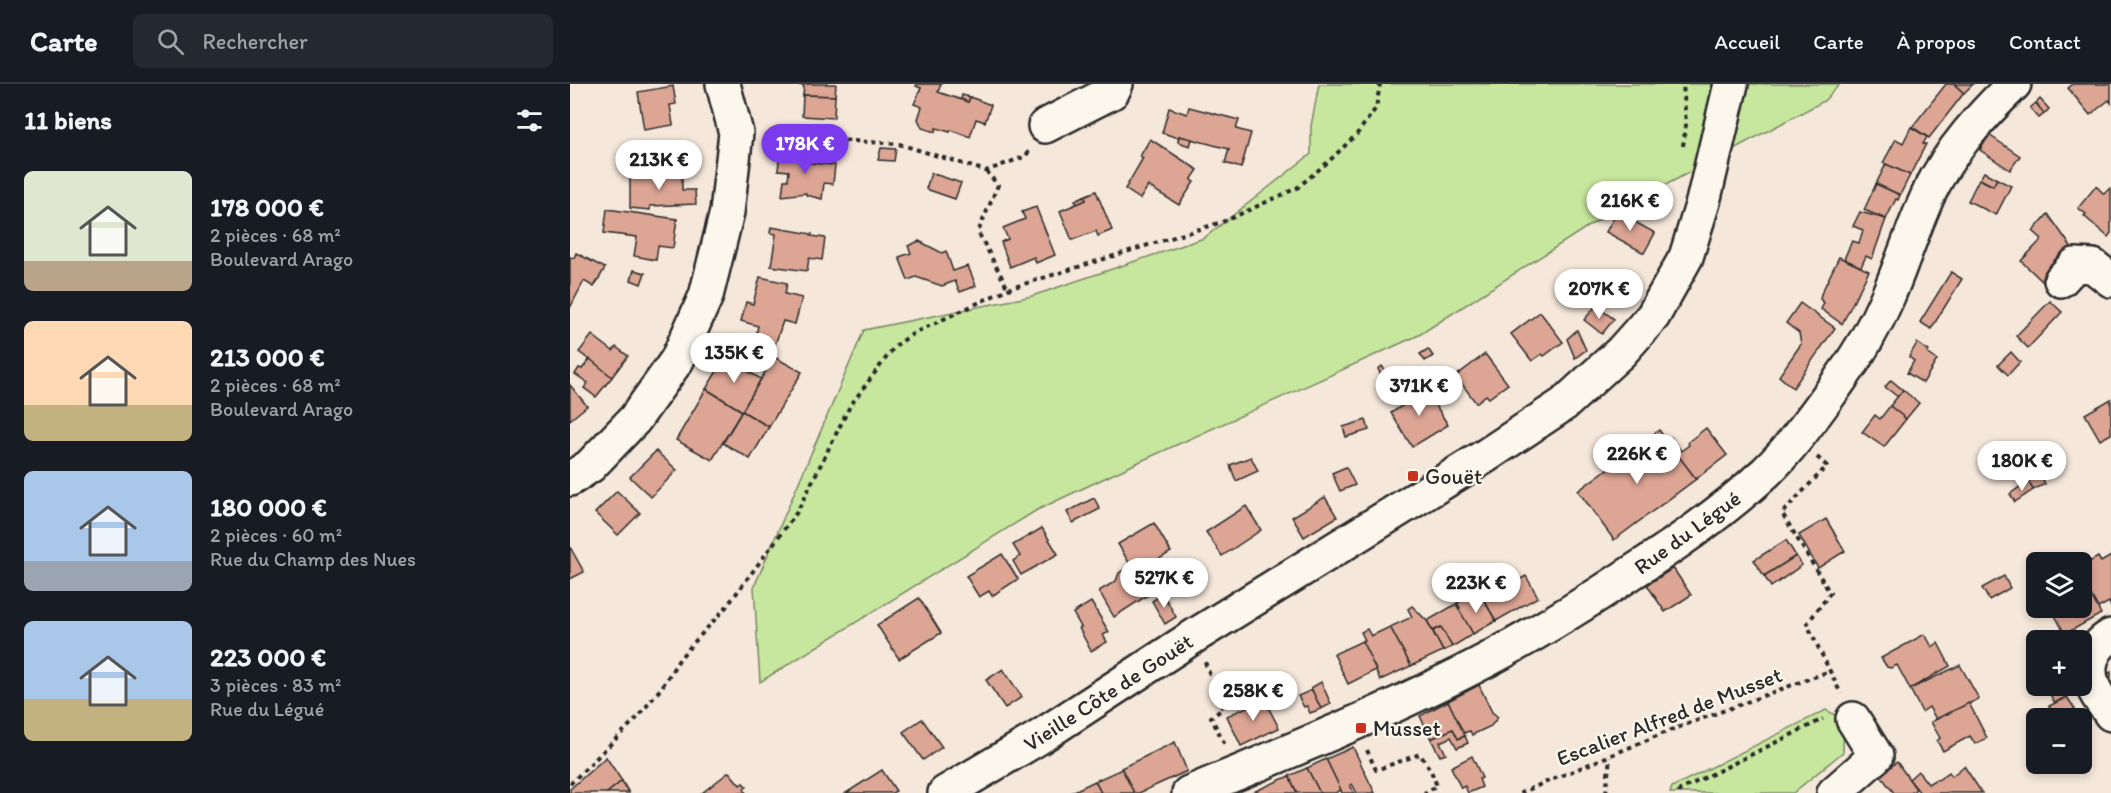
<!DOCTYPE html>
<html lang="fr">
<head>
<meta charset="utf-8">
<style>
	body { margin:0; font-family:Itim,sans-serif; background:#242831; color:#f1f3f6; height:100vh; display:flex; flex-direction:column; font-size:22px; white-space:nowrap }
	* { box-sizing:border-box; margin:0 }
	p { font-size:20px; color:#9ea1a6 }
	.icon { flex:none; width:33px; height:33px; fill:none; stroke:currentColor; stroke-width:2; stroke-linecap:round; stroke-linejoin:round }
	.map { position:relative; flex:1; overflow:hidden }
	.details { display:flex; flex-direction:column; background:#171b24; width:570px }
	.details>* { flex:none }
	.fabs { position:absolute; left:1456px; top:468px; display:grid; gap:12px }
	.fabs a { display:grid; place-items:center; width:66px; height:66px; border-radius:9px; background:#171b24; box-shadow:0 3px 9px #0003; font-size:30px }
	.price { position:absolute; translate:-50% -51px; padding:0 14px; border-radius:21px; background:#fff; color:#222; font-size:20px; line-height:39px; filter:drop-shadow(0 2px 3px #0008) }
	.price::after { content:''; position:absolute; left:50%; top:36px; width:18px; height:14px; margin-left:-9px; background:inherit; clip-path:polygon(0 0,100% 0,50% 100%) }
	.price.on { background:#7c3aed; color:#fff }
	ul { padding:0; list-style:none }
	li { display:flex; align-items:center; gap:18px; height:150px; padding:0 24px }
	li span { display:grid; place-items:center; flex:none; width:168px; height:120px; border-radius:9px; color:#555 }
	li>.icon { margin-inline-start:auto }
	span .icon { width:72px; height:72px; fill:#fffc; stroke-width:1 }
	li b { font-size:26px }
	h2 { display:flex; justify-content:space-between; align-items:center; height:72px; padding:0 24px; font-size:26px }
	header { display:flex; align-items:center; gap:36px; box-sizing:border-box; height:84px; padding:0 30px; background:#171b24; border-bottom:2px solid #363941 }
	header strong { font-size:28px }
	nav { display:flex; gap:33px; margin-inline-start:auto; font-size:21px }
	.search { width:420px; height:54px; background:#242831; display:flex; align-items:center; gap:15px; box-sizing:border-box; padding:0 21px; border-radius:9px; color:#9ea1a6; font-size:22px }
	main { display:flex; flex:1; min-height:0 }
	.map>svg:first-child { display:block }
	.green { fill:#c7e69e; stroke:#798864; stroke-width:1.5 }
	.building { fill:#dca594; stroke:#2b2b2b; stroke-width:1.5 }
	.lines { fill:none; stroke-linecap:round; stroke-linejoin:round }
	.minor-casing { stroke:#2b2b2b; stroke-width:38 }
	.path { stroke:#2b2b2b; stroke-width:4; stroke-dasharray:4.5 4.5; stroke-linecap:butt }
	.minor { stroke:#fbf7ec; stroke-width:33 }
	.poi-dot { fill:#c8321e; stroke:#fbf7ec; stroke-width:2 }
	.labels { text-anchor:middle; stroke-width:4.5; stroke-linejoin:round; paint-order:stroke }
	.poi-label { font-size:22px; fill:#2b2b2b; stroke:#fbf7ec; text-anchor:start }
	.street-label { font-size:22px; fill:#2b2b2b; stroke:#fbf7ec }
</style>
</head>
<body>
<header>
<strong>Carte</strong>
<div class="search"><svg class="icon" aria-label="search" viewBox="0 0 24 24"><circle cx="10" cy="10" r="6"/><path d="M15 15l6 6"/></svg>Rechercher</div>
<nav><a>Accueil</a><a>Carte</a><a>À propos</a><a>Contact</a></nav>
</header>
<main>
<section class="details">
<h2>11 biens<svg class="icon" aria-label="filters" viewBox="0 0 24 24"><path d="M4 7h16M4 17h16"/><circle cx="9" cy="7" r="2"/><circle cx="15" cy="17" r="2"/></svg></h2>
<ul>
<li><span style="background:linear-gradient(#dfe7d0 75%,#b9a48a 0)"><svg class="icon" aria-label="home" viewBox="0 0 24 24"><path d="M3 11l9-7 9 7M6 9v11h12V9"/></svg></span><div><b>178 000 €</b><p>2 pièces · 68 m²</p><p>Boulevard Arago</p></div></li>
<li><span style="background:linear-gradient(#ffd9b3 70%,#c2b280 0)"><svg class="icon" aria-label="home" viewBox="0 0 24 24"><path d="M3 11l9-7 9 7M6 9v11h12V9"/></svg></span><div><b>213 000 €</b><p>2 pièces · 68 m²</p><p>Boulevard Arago</p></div></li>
<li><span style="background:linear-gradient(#a9c7e8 75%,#9aa5b1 0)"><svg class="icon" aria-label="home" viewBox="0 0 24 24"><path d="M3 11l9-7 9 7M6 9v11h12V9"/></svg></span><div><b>180 000 €</b><p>2 pièces · 60 m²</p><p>Rue du Champ des Nues</p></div></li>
<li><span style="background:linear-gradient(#a9c7e8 65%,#c2b280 0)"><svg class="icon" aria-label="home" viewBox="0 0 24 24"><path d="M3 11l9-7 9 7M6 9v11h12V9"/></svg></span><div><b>223 000 €</b><p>3 pièces · 83 m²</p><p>Rue du Légué</p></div></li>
</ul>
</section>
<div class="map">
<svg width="1541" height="709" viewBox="0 0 1541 709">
	<rect width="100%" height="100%" fill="#f5e7da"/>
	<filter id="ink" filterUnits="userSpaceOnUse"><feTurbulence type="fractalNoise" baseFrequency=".0167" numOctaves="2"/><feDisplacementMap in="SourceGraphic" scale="12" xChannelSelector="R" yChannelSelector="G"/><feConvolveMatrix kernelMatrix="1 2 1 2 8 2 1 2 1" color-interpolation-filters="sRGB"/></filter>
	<g filter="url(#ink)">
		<g class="green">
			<polygon points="749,0 1270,0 1254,17 1020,141 849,251 571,377 467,426 190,598 184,503 294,246 462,212 634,154 741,70 741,42"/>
			<polygon points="1256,626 1274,636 1273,668 1223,709 1100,709 1102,703"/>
		</g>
		<g class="building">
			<polygon points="223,0 266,0 265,12 233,11 234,2"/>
			<polygon points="347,0 371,0 368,8 398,18 400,13 421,21 415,38 406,35 400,53 381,46 380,48 366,44 365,48 352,44 348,35 352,23 344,20 351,4 346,2"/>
			<polygon points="1376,0 1384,0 1394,9 1359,54 1342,43"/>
			<polygon points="1384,0 1403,0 1394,9"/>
			<polygon points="1503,0 1541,0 1541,19 1539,16 1520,31 1498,4"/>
			<polygon points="103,2 106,20 100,21 103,41 74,46 68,8"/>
			<polygon points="233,11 265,12 264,34 232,32"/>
			<polygon points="392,11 400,13 398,18 391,15"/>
			<polygon points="1470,15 1479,25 1474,30 1466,19"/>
			<polygon points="1466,19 1474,30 1469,34 1460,24"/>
			<polygon points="619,23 669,36 666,45 681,49 671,84 655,79 659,65 609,52 609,54 592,49 599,24 617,30"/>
			<polygon points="1341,43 1357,53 1353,60 1356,60 1340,91 1313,79 1326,55 1333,59"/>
			<polygon points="1419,51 1450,72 1440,86 1410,66"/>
			<polygon points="609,52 622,55 620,62 608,58"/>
			<polygon points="580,55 628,86 621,96 624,98 609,121 578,102 570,115 555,105 573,74 570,72"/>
			<rect x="80" y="60" width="32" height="29"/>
			<polygon points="311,64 326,65 324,77 308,76"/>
			<polygon points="210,68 241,71 240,79 265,81 263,100 254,99 252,115 236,111 236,109 212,112 214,96 218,96 219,87 208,86"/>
			<polygon points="1316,80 1340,91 1330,111 1306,100"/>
			<polygon points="1414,88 1427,95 1423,102 1410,95"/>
			<polygon points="60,89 112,89 112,106 125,106 126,120 80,122 80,126 60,124"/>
			<polygon points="361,89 391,99 385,115 356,105"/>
			<polygon points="1409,95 1423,102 1427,95 1441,102 1426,131 1398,117"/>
			<polygon points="1306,100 1330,111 1328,116 1326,115 1316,135 1294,126"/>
			<polygon points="1526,102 1534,110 1540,104 1541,105 1541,149 1538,153 1514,132 1516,130 1508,124"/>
			<polygon points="526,107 542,146 528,152 526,147 502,156 490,127 516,116 514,112"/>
			<polygon points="514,112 516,116 507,120 505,116"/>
			<polygon points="466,123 485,171 466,179 464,173 440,183 431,158 438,155 433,144 455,135 452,128"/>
			<polygon points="37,125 107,135 103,164 88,162 86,176 64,172 67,153 34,149"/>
			<polygon points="1047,128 1085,149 1074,169 1036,148"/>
			<polygon points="1290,128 1316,135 1302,175 1296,172 1291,183 1274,175 1282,157 1289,159 1293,146 1283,142"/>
			<polygon points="1478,130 1507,171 1475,200 1451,177 1472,155 1463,147"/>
			<polygon points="201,143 242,150 241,152 255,154 252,176 239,174 237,187 201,182 206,150 200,149"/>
			<polygon points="349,157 372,169 376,167 383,187 398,182 406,202 390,208 385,197 372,202 346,193 338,196 329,173 341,169 338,162"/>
			<polygon points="6,169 35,184 24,203 14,197 0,224 0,173 4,174"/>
			<polygon points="1269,173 1299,187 1272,240 1251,225 1254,219 1250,215 1251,210"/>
			<polygon points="64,186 75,189 71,200 61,196"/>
			<polygon points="1381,188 1392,195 1361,245 1350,238"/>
			<polygon points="190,193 217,199 215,210 232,214 225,240 213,237 205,261 186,251 188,242 171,237 176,218 183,220"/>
			<polygon points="1005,194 1007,212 994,213 992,196"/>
			<polygon points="1480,217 1492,228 1458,264 1446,252"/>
			<polygon points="1230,219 1265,244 1223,304 1209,292 1231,260 1229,249 1216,239"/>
			<polygon points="1026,222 1044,235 1032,250 1014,236"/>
			<polygon points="970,228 993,258 974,272 972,270 962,277 941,250"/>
			<polygon points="1007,246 1016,266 1005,274 997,255"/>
			<polygon points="22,251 43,267 46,263 58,272 42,293 9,268"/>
			<polygon points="1347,259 1359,267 1357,269 1367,276 1353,299 1337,289 1344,277 1339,273"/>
			<polygon points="858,265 863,272 855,277 850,270"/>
			<polygon points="1441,268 1450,278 1438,291 1428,281"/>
			<polygon points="915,270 938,300 919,314 916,311 906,319 886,292"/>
			<polygon points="204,273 232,288 199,343 172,327"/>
			<polygon points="155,274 191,295 172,327 136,305"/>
			<polygon points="20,275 42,293 26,313 14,304 18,299 5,290 9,284 12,285"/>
			<polygon points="812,282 816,288 811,291 808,285"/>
			<polygon points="1321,296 1333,306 1328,313 1315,303"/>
			<polygon points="0,301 17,322 0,336"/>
			<polygon points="136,305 172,327 142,376 106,356"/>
			<polygon points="839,305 845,314 857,307 878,341 842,363 821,329 835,320 829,311"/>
			<polygon points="1333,306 1349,319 1336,335 1320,322"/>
			<polygon points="1541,315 1541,350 1530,356 1515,330"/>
			<polygon points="1320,322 1336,335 1314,363 1292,348 1305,331 1310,335"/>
			<polygon points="172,327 199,343 180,375 153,359"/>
			<polygon points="796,336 799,346 776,353 773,343"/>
			<polygon points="1136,344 1157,371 1126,395 1096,357 1101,353 1111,367 1119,361 1118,358"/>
			<polygon points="1089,346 1126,395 1044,456 1008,407"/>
			<polygon points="86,367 107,386 81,413 60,393"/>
			<polygon points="681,373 688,387 666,397 660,381"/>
			<polygon points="776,383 785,401 770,407 762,389"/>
			<polygon points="1471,391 1475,400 1463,406 1458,397"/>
			<polygon points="1458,397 1463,406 1445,418 1440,410"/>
			<polygon points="47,407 70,429 48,451 25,429"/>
			<polygon points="755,413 767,433 734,453 722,433"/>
			<polygon points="524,414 530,425 503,439 497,428"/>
			<polygon points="676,422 691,446 652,472 636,448"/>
			<polygon points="1256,435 1275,467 1248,484 1229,451"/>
			<polygon points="584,439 601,468 565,489 548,460"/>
			<polygon points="472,444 488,470 451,491 443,477 450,472 443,461"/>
			<polygon points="1216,456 1226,472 1194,492 1184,476"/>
			<polygon points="0,463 14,488 0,495"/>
			<polygon points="432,470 448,495 422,512 419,507 409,513 396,492"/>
			<polygon points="1226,472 1232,481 1201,503 1194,492"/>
			<polygon points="1541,472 1541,523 1539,518 1528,524 1512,495 1512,482 1528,473 1531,478"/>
			<polygon points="561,481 578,511 544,533 529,507 546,497 549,489"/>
			<polygon points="1103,484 1121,511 1095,528 1077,501"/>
			<polygon points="956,492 968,513 926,537 909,508 920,501 929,515 946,505 943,499"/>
			<polygon points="1434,492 1440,504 1419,516 1412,504"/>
			<polygon points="1512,495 1531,530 1495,550 1481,524 1512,524"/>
			<polygon points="593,510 606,533 595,540 582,517"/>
			<polygon points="900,512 903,517 912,513 926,537 903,550 888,525 890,524 887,519"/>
			<polygon points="349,514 371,549 329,575 307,541"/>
			<polygon points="521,518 539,548 533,551 537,558 521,567 509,544 511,543 503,529"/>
			<polygon points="886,520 903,550 882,563 871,543 863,547 857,537"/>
			<polygon points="842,522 857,537 873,567 841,582 820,543 842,533 838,525"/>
			<polygon points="820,543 841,582 810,596 792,557 795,556 791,548 797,545 801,552"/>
			<polygon points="871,543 882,563 873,567 863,547"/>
			<polygon points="1355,550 1362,563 1368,559 1380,582 1340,605 1327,581 1321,584 1317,583 1311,574"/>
			<polygon points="792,557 806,586 778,600 764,570"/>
			<polygon points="1390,581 1409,615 1366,635 1359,623 1352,628 1340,605"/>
			<polygon points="433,585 452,613 435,624 416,596"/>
			<polygon points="1541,588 1541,605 1533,592"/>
			<polygon points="751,598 761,620 751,625 741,604"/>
			<polygon points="909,601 922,628 928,633 921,642 902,651 900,647 893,649 878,617"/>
			<polygon points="1475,602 1504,602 1505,608 1485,619"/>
			<polygon points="742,606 751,625 740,629 737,622 734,623 728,612"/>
			<polygon points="1497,613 1505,625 1490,634 1486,634 1479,622"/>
			<polygon points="694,615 709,644 671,662 657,632"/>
			<polygon points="878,617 895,652 888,655 883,645 861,655 850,632"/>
			<polygon points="1399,619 1417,654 1405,660 1400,652 1373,667 1367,657 1370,654 1361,638"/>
			<polygon points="352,635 372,663 353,676 333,648"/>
			<polygon points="883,645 888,655 895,652 898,659 887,664 881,653 870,658 876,670 870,672 861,655"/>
			<polygon points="605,658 617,687 569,709 564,709 551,684"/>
			<polygon points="783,663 799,697 805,709 787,709 782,700 780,701 784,709 772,709 756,675"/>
			<polygon points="902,672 912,694 909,695 912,703 898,709 895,702 891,704 881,683"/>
			<polygon points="36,673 52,697 37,709 0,709 0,705"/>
			<polygon points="756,675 771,706 765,709 750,709 737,684"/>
			<polygon points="1327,678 1346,705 1341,709 1324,709 1310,691"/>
			<polygon points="1394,682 1412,709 1350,709 1339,695 1348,687 1358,700 1366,695 1368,696 1379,688 1382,692"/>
			<polygon points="737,684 750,709 727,709 719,692"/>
			<polygon points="552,685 564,709 531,709 525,697"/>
			<polygon points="312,686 326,707 322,709 276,709"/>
			<polygon points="159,688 170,701 173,699 177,703 174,705 176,709 132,709"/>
			<polygon points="719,692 727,709 681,709"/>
			<polygon points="52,697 59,709 37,709"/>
			<polygon points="525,697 531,709 500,709"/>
		</g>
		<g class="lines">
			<defs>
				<g id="minor">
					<polyline points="475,42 542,8 546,0"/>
					<polyline points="1491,196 1505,181 1523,182 1541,196"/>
					<polyline points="0,395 20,382 65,335 107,276 136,212 157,128 166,49 153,0"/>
					<path d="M1541,552C1522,563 1515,581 1523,602C1526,611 1535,622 1541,630"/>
					<polyline points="375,709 468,654 626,551 917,371 994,320 1051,268 1083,232 1116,173 1133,118 1161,0"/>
					<path d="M619,709C720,667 822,626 919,575C966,550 1011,522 1055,493C1104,462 1153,428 1196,388C1223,362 1245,330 1267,300C1287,273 1305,243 1318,212C1333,177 1344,141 1360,107C1380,66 1412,31 1444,0"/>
					<polyline points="1264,709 1306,672 1283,635"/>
				</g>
			</defs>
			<use href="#minor" class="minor-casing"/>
			<g class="path">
				<polyline points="194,51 329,60 416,87 456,72 460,65"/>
				<polyline points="1113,62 1116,40 1113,0"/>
				<polyline points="416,87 428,101 408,148 438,205"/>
				<polyline points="1247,373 1257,382 1212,429 1260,509 1237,540 1271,610"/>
				<polyline points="635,578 653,625 641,633 656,663"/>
				<polyline points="797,666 806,686 850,670 861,687 867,702 854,709"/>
				<polyline points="0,700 67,634 92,603 110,574 157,522 227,428 280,322 325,262 344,249 438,205 655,137 727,104 758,78 787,50 806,24 810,0"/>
				<polyline points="950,709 1099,647 1260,587"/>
				<polyline points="1036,709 1040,673"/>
				<polyline points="1109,709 1110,706 1253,635"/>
			</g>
			<use href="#minor" class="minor"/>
		</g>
	</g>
	<g class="poi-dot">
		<rect x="837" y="386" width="12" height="12" rx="3"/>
		<rect x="785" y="638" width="12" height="12" rx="3"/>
	</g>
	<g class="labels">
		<g class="poi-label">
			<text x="855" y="400">Gouët</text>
			<text x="803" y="652">Musset</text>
		</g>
		<g class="street-label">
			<text transform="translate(1117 448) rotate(-36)" y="8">Rue du Légué</text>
			<text transform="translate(538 608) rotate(-33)" y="8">Vieille Côte de Gouët</text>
			<text transform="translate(1099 632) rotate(-21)" y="8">Escalier Alfred de Musset</text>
		</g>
	</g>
</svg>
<div class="fabs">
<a><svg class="icon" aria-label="layers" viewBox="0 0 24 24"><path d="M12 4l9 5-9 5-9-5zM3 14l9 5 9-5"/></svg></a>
<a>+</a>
<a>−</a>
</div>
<b class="price on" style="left:235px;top:91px">178K €</b>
<b class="price" style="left:89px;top:107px">213K €</b>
<b class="price" style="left:1060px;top:148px">216K €</b>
<b class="price" style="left:1029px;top:236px">207K €</b>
<b class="price" style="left:164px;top:300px">135K €</b>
<b class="price" style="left:849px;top:333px">371K €</b>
<b class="price" style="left:1067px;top:401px">226K €</b>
<b class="price" style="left:1452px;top:408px">180K €</b>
<b class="price" style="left:594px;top:525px">527K €</b>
<b class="price" style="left:906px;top:530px">223K €</b>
<b class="price" style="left:683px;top:638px">258K €</b>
</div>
</main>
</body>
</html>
